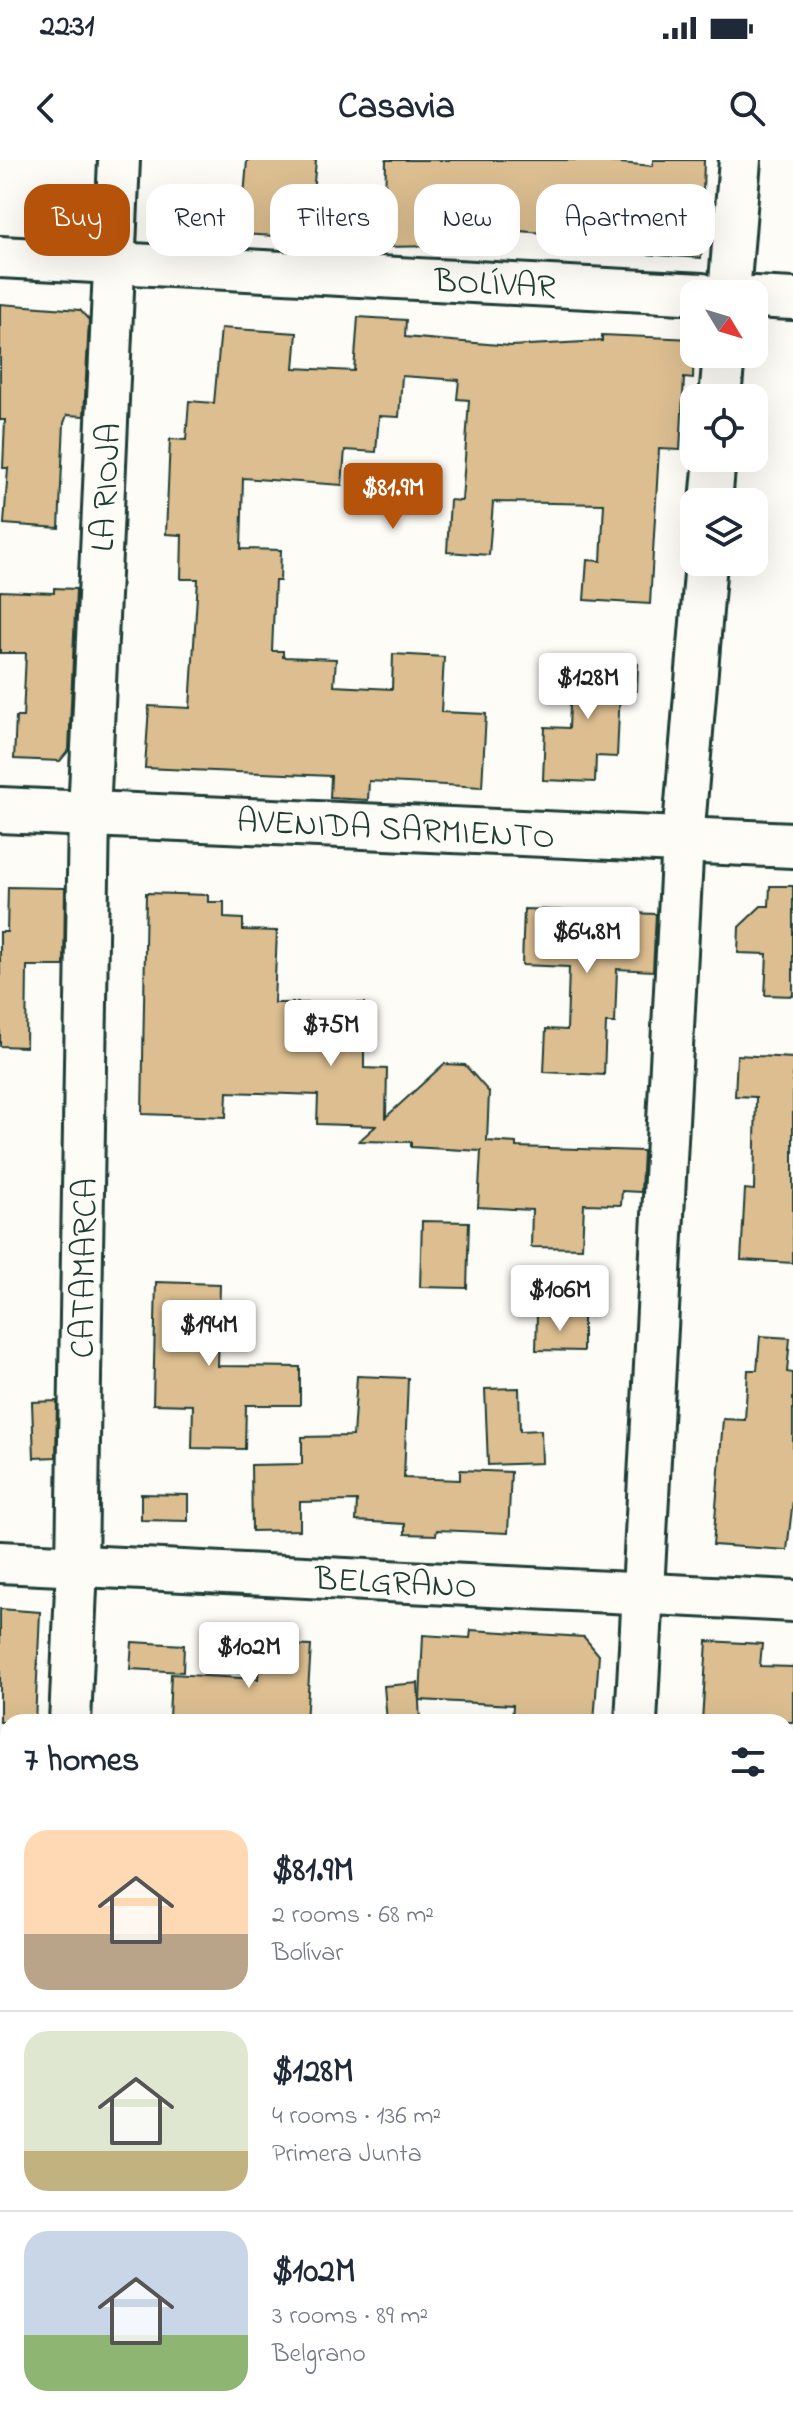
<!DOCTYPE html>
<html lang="en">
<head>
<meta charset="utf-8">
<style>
	body { margin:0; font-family:"Indie Flower",sans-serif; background:#f6f6f7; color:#1f2937; height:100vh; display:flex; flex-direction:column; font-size:30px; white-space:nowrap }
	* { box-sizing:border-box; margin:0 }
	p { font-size:26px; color:#747a83 }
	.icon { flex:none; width:44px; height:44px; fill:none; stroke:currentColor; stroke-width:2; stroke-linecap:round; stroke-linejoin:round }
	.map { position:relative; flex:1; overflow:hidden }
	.sheet { position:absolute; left:0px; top:1554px; width:794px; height:714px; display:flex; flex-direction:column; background:#fff; border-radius:24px 24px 0 0; box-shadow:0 8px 32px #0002 }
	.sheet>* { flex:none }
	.guide { position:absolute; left:24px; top:24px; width:746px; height:72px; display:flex; gap:16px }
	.needle { width:52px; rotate:128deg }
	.fabs { position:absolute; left:680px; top:120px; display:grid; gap:16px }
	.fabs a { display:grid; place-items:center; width:88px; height:88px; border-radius:16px; background:#fff; box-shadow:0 8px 32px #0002; font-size:40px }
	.price { position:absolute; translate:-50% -68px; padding:0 18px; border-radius:8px; background:#fff; color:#222; font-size:26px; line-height:52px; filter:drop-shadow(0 2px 4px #0008) }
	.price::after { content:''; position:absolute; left:50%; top:48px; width:24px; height:18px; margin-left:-12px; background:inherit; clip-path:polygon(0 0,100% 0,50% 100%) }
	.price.current { background:#b45309; color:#fff }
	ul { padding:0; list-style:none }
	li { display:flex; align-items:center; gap:24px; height:200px; padding:0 24px }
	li+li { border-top:2px solid #e0e1e3 }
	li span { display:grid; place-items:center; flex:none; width:224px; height:160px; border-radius:24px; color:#555 }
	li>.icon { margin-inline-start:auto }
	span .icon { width:96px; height:96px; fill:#fffc; stroke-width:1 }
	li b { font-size:34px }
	h2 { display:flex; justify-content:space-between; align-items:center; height:96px; padding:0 24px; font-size:34px }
	.tag { padding:0 28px; border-radius:24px; background:#fff; box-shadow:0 8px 32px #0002; font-size:28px; line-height:72px }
	.tag.current { background:#b45309; color:#fff }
	.status { display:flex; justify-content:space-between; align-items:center; height:56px; padding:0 40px; background:#fff; direction:ltr }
	.status svg { height:22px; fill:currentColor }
	header { display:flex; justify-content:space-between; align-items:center; height:104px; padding:0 24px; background:#fff; font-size:36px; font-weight:700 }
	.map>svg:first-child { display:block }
	.building { fill:#dcbe90; stroke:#1f3d34; stroke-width:2 }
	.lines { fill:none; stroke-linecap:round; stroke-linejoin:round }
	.minor-casing { stroke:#1f3d34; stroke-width:46 }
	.major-casing { stroke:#1f3d34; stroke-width:50 }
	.minor { stroke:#fdfcf7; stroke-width:40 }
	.major { stroke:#fdfcf7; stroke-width:44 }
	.labels { text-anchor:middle; stroke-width:8; stroke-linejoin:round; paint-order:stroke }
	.street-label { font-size:34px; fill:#1f3d34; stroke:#fdfcf7 }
</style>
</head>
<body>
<div class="status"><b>22:31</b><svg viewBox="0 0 49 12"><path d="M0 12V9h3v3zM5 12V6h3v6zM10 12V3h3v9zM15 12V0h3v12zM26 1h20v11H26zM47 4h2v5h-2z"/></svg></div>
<header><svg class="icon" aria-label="back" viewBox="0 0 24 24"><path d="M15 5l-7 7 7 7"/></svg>Casavia<svg class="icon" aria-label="search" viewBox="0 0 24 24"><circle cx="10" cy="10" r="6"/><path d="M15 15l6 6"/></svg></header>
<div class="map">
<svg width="793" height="2267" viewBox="0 0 793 2267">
	<rect width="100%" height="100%" fill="#fdfcf7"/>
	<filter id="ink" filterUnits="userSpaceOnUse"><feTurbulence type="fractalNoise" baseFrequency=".0125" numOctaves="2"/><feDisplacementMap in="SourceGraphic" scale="16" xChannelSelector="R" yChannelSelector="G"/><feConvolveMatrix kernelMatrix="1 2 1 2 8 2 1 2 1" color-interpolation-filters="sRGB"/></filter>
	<g filter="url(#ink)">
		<g class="building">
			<polygon points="247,0 316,0 309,78 241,74"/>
			<polygon points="386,0 585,0 653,6 653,0 704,0 701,98 601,91 602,78 496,69 496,85 384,87"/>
			<polygon points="0,144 80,150 89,160 84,256 67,255 64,263 59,368 4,364 8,308 3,308 5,260 0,260"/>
			<polygon points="358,157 406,160 405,177 511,186 602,181 602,175 694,179 693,219 684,218 680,290 659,289 650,444 584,440 587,400 601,401 604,344 493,342 489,395 447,392 450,340 462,341 469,240 457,239 459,220 402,216 399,257 379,256 376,292 345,290 342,325 243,318 241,389 281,390 280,421 275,421 272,491 283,491 283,497 336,499 334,526 392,529 393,494 444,497 441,552 486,554 482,627 369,621 368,640 330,638 331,616 145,608 149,546 190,548 198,419 181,419 182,375 166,374 170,279 186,280 189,241 214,243 221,168 297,173 294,208 354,211"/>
			<polygon points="54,428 76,429 69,590 60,601 14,599 16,557 23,557 26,493 0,493 0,431 54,433"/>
			<polygon points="572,501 638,504 637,531 620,530 617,597 596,596 595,622 543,620 545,567 569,568"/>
			<polygon points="770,726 793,726 793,836 765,835 767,794 738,793 739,767 761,746 769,746"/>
			<polygon points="8,727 65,728 64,806 27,806 26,887 0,886 0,772 7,772"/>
			<polygon points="146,733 208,735 208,742 224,742 224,758 243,759 243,770 277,771 274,843 364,843 364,908 387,909 386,957 444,904 465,905 489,932 487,981 516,983 516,987 643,991 641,1032 622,1031 621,1045 584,1044 582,1088 531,1087 532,1050 478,1047 481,991 411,987 411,982 359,981 376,966 317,964 318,935 227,932 226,957 142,954"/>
			<polygon points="524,749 656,754 653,811 617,809 615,863 606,863 604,915 544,912 546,869 567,870 569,807 522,805"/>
			<polygon points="737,895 793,898 793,1103 741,1100 745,1029 754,1030 756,937 735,936"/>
			<polygon points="422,1061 469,1062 467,1128 420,1127"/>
			<polygon points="156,1122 220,1124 218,1206 300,1207 300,1245 246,1245 245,1289 192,1288 193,1245 153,1244"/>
			<polygon points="537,1155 583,1156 583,1191 536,1190"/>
			<polygon points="760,1176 790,1178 787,1212 793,1213 793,1340 787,1390 713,1385 723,1259 745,1260 748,1210 757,1210"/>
			<polygon points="357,1216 408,1218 404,1318 460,1320 460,1310 511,1312 508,1373 437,1370 436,1375 405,1374 405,1364 356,1361 357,1341 300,1342 300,1370 252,1371 251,1305 302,1304 302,1277 353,1276"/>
			<polygon points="519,1228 520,1271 541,1270 542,1303 488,1305 485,1229"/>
			<polygon points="57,1241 56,1297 34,1298 32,1242"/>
			<polygon points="141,1334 188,1335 188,1361 141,1360"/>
			<polygon points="0,1449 40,1452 35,1562 0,1562"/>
			<polygon points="471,1470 584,1477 599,1495 594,1562 512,1562 513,1545 420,1540 423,1475 470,1478"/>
			<polygon points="707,1481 762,1484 760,1506 793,1507 793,1562 702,1562"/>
			<polygon points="132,1482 184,1485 183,1512 130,1509"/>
			<polygon points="260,1484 311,1486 306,1562 169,1558 171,1514 258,1519"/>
			<polygon points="418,1523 420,1562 387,1562 384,1526"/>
		</g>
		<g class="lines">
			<defs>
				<g id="minor">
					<polyline points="0,97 702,134"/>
					<polyline points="729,134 740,0"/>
					<polyline points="754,137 793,139"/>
					<polyline points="720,238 724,194"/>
					<polyline points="711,342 715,298"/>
					<polyline points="0,1402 793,1441"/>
					<polyline points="70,1562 77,1406 89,654 119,0"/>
					<polyline points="636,1562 683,680 706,402"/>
					<polyline points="0,2141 8,2141"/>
					<polyline points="786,2176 793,2176"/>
					<polyline points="36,2267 37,2260"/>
					<polyline points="599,2267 599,2260"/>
				</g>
				<polyline id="major" points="0,650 793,685"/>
			</defs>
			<use href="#minor" class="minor-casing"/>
			<use href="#major" class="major-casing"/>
			<use href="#minor" class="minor"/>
			<use href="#major" class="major"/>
		</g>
	</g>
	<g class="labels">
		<g class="street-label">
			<text transform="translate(495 122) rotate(3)" y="12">BOLÍVAR</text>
			<text transform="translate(104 327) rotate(-87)" y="12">LA RIOJA</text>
			<text transform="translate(396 667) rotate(3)" y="12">AVENIDA SARMIENTO</text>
			<text transform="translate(82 1108) rotate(-89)" y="12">CATAMARCA</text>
			<text transform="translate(396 1421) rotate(3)" y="12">BELGRANO</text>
		</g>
	</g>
</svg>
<div class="fabs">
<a><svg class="needle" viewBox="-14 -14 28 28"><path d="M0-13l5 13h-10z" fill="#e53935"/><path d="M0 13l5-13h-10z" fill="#747a83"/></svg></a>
<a><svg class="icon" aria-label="locate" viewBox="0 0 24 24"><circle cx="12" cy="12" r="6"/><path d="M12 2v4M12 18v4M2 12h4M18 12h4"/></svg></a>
<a><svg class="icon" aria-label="layers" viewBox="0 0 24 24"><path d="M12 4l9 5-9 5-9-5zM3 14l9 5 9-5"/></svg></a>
</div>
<b class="price current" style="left:393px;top:371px">$81.9M</b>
<b class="price" style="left:588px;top:561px">$128M</b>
<b class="price" style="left:587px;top:815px">$64.8M</b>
<b class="price" style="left:331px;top:908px">$75M</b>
<b class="price" style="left:560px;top:1173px">$106M</b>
<b class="price" style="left:209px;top:1208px">$194M</b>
<b class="price" style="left:249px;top:1530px">$102M</b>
<div class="guide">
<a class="tag current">Buy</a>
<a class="tag">Rent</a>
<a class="tag">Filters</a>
<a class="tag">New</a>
<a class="tag">Apartment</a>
</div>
<section class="sheet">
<h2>7 homes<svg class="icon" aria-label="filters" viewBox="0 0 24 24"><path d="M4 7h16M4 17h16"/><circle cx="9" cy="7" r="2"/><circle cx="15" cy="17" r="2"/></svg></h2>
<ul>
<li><span style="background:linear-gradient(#ffd9b3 65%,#b9a48a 0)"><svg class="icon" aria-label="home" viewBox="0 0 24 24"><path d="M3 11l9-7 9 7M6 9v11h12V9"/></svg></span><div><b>$81.9M</b><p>2 rooms · 68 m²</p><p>Bolívar</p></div></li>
<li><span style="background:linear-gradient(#dfe7d0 75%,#c2b280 0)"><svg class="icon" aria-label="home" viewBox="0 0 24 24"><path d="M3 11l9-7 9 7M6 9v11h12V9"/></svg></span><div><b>$128M</b><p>4 rooms · 136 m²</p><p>Primera Junta</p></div></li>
<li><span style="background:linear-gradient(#c9d6e8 65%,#8fb573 0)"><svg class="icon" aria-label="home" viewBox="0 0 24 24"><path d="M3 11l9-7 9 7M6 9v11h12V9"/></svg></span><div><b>$102M</b><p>3 rooms · 89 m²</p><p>Belgrano</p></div></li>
</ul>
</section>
</div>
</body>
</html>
